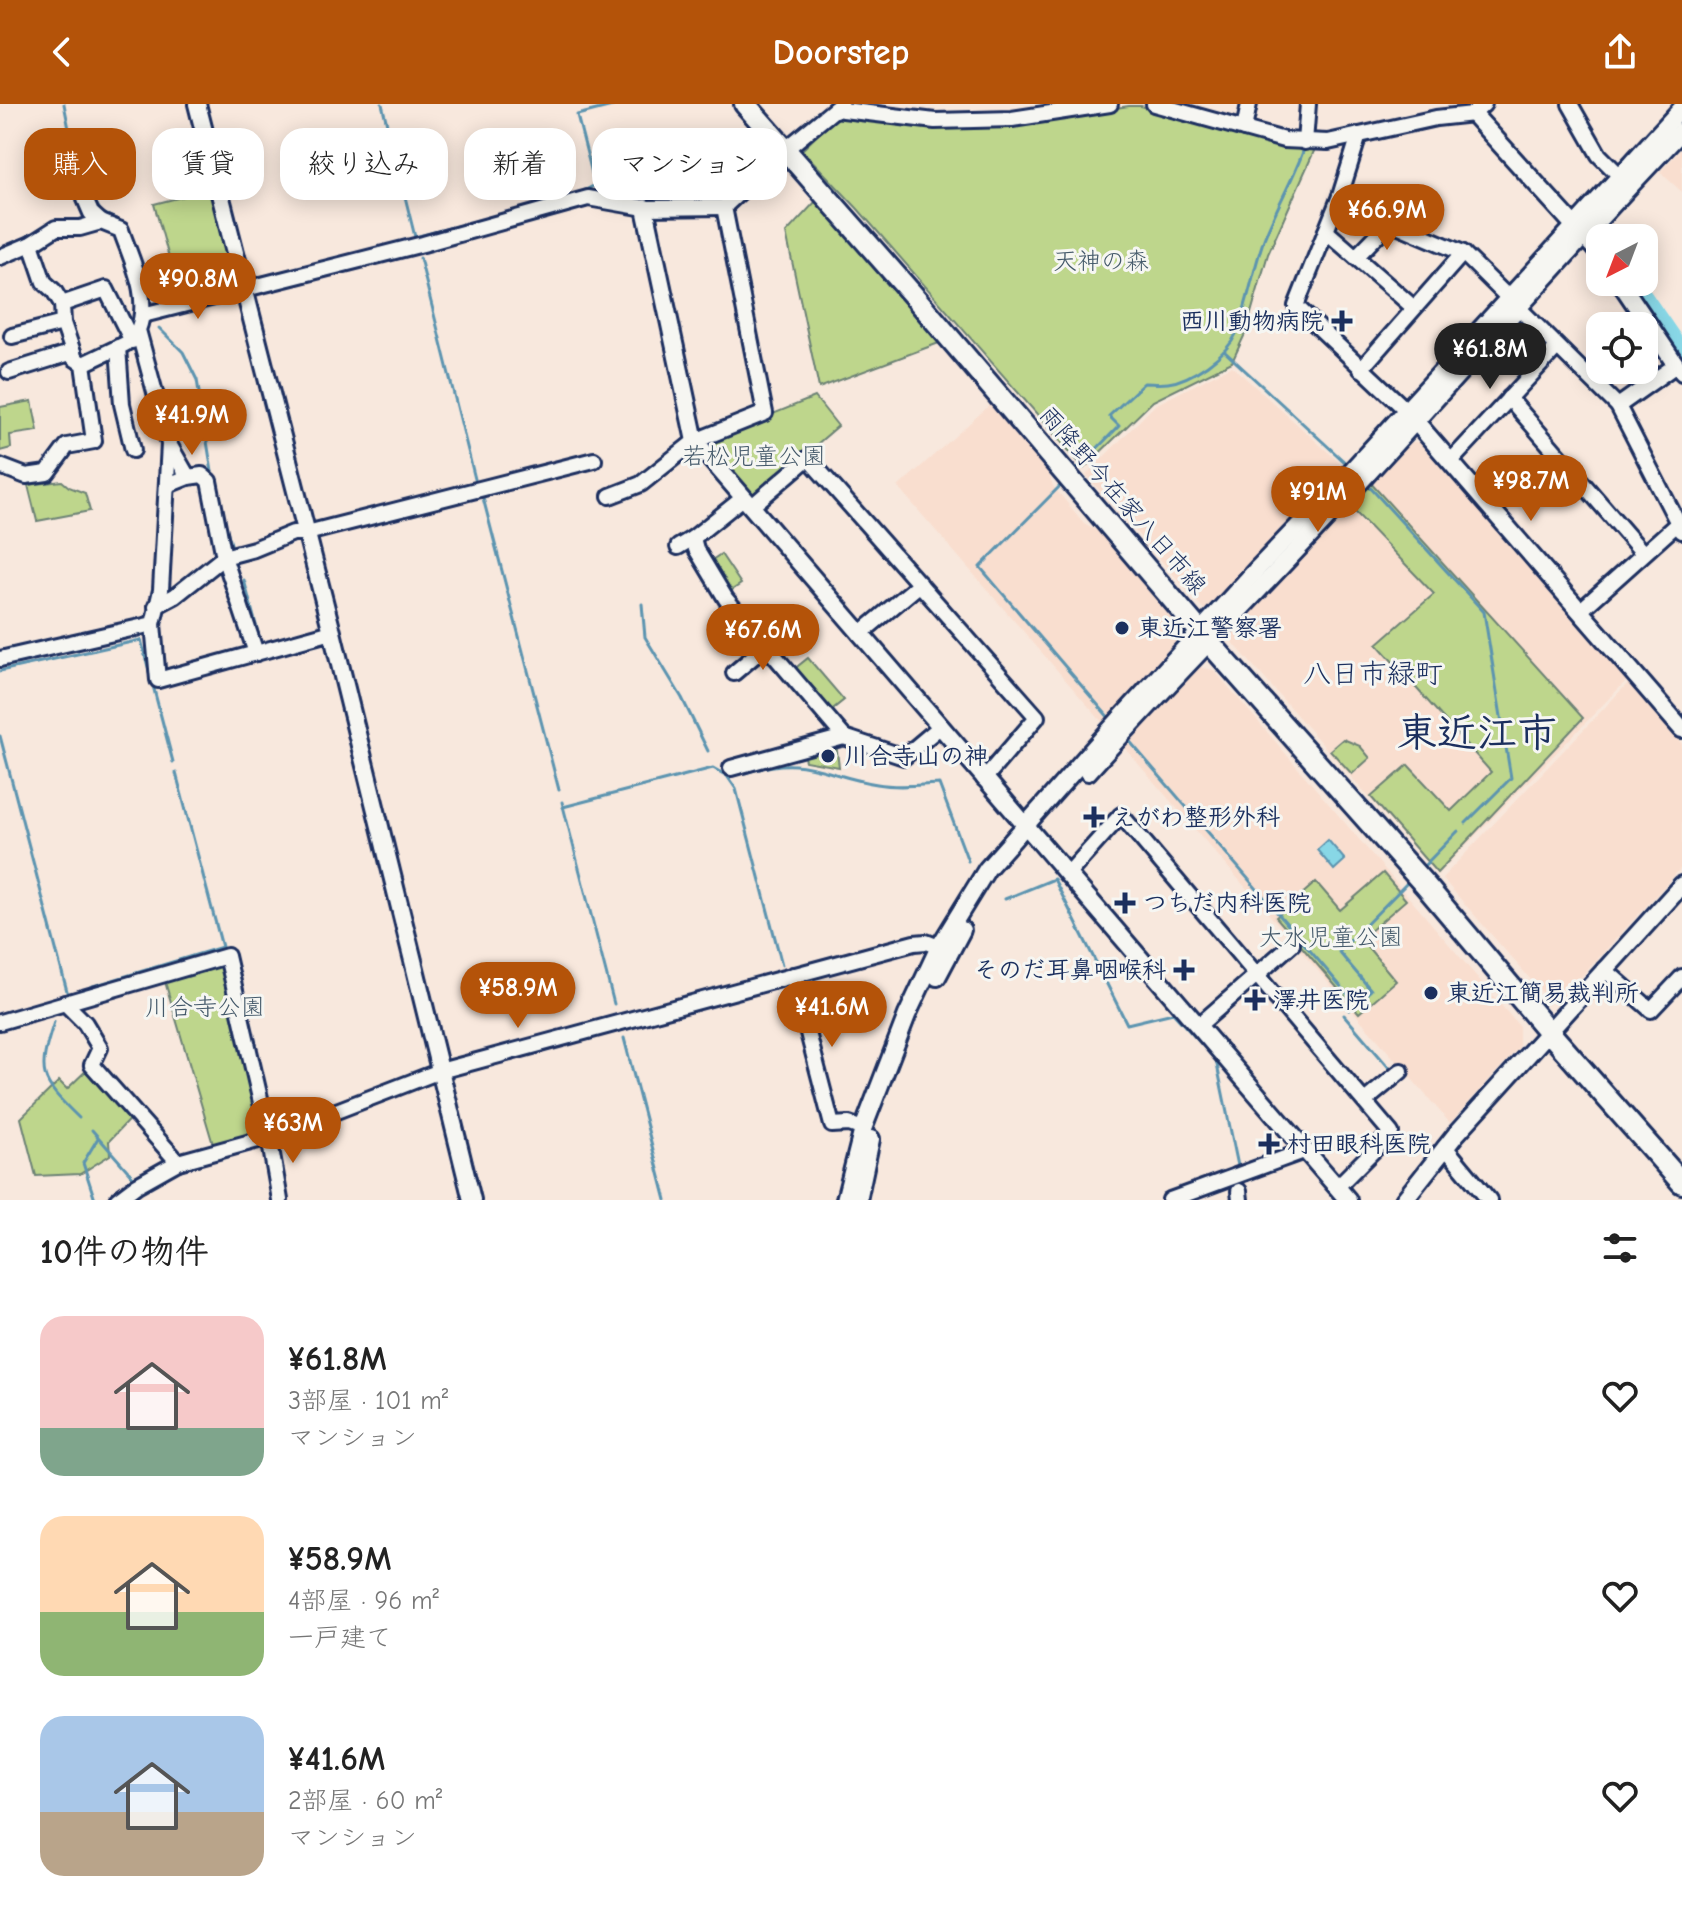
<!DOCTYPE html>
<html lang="ja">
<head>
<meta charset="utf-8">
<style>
	body { margin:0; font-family:"Comic Neue","Klee One",sans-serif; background:#f6f6f6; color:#222; height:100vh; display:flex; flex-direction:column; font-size:30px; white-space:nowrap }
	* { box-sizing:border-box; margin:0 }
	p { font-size:26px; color:#767676 }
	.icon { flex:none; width:44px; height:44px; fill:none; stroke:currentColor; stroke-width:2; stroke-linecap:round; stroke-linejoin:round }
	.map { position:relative; height:1096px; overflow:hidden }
	.panel { display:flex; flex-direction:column; background:#fff; flex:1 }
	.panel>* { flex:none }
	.top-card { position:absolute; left:24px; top:24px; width:800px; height:72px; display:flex; gap:16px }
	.needle { width:52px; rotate:222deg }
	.controls { position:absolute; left:1586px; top:120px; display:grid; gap:16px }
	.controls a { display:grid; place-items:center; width:72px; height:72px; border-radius:16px; background:#fff; box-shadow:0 4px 20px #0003; font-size:40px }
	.price { position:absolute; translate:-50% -68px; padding:0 18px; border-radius:28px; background:#b45309; color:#fff; font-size:26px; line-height:52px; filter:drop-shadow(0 2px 4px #0008) }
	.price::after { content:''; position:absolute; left:50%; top:48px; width:24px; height:18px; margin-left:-12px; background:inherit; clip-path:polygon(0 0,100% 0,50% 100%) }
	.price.on { background:#222; color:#fff }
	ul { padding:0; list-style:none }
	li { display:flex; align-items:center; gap:24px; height:200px; padding:0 40px }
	li span { display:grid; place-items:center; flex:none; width:224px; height:160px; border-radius:24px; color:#555 }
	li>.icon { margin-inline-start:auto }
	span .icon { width:96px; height:96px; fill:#fffc; stroke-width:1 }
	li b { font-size:34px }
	h2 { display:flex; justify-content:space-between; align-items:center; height:96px; padding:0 40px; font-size:34px }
	.pill { padding:0 28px; border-radius:24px; background:#fff; box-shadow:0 4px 20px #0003; font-size:28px; line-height:72px }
	.pill.on { background:#b45309; color:#fff }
	header { display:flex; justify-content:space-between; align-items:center; height:104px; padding:0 40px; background:#b45309; color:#fff; font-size:36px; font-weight:700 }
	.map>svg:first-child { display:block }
	.built { fill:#f9decf }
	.green { fill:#bed68c; stroke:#6c8275; stroke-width:2 }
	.water { fill:#88d7e6; stroke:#5c94b0; stroke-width:2 }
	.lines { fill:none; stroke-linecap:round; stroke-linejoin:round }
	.stream { stroke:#5c94b0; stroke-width:3 }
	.river { stroke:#88d7e6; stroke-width:20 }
	.minor-casing { stroke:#1b2f5e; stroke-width:20 }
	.tertiary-casing { stroke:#1b2f5e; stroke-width:22 }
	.secondary-casing { stroke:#1b2f5e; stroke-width:26 }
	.minor { stroke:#f6f6f2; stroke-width:14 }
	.tertiary { stroke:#f6f6f2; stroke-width:16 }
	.secondary { stroke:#f6f6f2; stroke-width:20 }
	.poi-dot { fill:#1b2f5e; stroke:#f6f6f2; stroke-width:3 }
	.labels { text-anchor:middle; stroke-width:6; stroke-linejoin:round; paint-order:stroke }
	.park-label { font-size:24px; fill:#44596a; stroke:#f6f6f2 }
	.poi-label { font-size:24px; font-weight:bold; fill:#1b2f5e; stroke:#f6f6f2; text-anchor:start }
	.street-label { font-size:24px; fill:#1b2f5e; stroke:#f6f6f2 }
	.quarter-label { font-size:28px; fill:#1b2f5e; stroke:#f6f6f2 }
	.town-label { font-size:40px; font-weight:bold; fill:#1b2f5e; stroke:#f6f6f2 }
</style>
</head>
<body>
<header><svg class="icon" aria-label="back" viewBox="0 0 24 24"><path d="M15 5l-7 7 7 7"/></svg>Doorstep<svg class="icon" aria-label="share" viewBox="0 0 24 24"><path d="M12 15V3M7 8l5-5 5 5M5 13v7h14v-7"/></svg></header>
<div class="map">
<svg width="1682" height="1096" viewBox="0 0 1682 1096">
	<rect width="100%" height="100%" fill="#f8e8dd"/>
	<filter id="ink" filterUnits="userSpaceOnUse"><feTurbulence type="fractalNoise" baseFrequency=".0125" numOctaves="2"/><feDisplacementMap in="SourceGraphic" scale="16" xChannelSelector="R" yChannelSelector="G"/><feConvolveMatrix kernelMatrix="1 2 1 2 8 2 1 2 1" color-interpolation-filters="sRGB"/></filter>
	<g filter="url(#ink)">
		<g class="built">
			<polygon points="1682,44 1682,88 1660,68"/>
			<polygon points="1232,262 1368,384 1410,338 1421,338 1628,575 1437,771 1086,371 1155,301"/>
			<polygon points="991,300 1049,369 1053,382 1084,419 1106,432 1178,520 1178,536 1202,564 1214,566 1519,922 1519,943 1450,1019 898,383"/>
			<polygon points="1629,578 1682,640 1682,763 1561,895 1545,892 1442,774"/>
		</g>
		<g class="green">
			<polygon points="1129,2 1141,2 1259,35 1315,45 1268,150 1245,230 1232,258 1153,297 1084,364 857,104 802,46 837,12 1012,20"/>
			<polygon points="212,85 237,181 180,193 154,100"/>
			<polygon points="816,97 939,239 819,284 786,129"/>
			<polygon points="815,293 838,322 751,397 701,339"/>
			<polygon points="32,297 38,327 10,331 11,344 0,347 0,303"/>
			<polygon points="1359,366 1583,614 1437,769 1371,693 1408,661 1451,707 1491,668 1377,540 1434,490 1337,389"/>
			<polygon points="62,377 69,383 85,389 90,407 37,417 28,381"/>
			<polygon points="721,450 741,480 729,488 709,458"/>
			<polygon points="808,554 844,596 829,608 793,566"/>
			<polygon points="1343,635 1360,642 1370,654 1352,670 1330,646"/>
			<polygon points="836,639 839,663 805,657 803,649"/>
			<polygon points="1383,769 1406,796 1361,835 1396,877 1359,909 1276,813 1316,778 1340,806"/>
			<polygon points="227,852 269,1033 215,1047 163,871"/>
			<polygon points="92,961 138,1006 109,1037 110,1051 80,1070 36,1072 21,1014 59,977 67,985"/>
		</g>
		<polygon class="water" points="1328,736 1345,756 1334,766 1317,746"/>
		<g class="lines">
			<g class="stream">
				<polyline points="64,0 77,65 101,108 126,120 127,125"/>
				<polyline points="382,0 415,133 515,107"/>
				<polyline points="580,89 595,81 577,11 620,0"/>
				<polyline points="420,154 475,375"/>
				<polyline points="159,224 183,248 197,276 213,374"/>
				<polyline points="1224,247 1348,361"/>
				<path d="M1075,367L1119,322L1109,312L1144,279C1151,279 1160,280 1168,279C1191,276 1227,251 1236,230C1248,199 1253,166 1264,135C1276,104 1293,76 1304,45"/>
				<polyline points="1064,378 980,463 1110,615"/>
				<polyline points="1367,380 1484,508 1511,674 1466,719"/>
				<polyline points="482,390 559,686"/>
				<polyline points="222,409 233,447"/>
				<polyline points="244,476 261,540 323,523"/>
				<polyline points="642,500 645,533 682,594 708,647"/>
				<polyline points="0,567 141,536 173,658"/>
				<polyline points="0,632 68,891"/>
				<polyline points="1126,633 1356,900"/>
				<path d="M745,669C805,649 821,671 877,680C898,684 919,681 939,680L968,757"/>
				<polyline points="562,698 614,900"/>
				<polyline points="563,703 713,664 727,672 736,685 782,861"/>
				<polyline points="1421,765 1458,727"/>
				<polyline points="1005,795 1054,775 1127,920 1173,909 1216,956 1238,1062"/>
				<polyline points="90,883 222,843 176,669"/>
				<polyline points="1349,906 1371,886 1339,848 1410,776"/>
				<polyline points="1344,911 1391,966"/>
				<path d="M54,918C37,970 39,975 79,1014"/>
				<polyline points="9,924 50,911"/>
				<polyline points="624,934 666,1096"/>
				<polyline points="92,1026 134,1074"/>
				<polyline points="279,1050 287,1096"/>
				<polyline points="95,1096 83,1059 98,1034"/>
			</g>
			<polyline class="river" points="1632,178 1682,251"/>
			<defs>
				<g id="minor">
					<polyline points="1154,0 1284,36 1328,38 1436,14 1473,10 1484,0"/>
					<polyline points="1570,0 1599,51 1620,72"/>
					<polyline points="835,5 935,17 1012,15 1110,0"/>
					<polyline points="1244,25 1249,0"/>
					<polyline points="1359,31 1340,92 1296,202 1406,306"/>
					<polyline points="1305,38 1308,0"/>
					<polyline points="1340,92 1390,118 1463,149 1618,302 1682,427"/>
					<polyline points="85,95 91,109 101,118"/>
					<polyline points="1326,127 1414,204"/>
					<polyline points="31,140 44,178 54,187 62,200"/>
					<polyline points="1357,152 1390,118"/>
					<path d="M0,153L31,140L56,124H80L101,118L121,126C132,158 151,193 138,226L169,340L188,373"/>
					<polyline points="143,211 423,140 588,94 645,104 724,103 785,46 841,0"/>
					<polyline points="12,232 63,219"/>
					<polyline points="118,243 122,300 133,346"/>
					<polyline points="83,260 125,240"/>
					<polyline points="1361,265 1463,149"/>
					<polyline points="9,268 73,248 63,219 62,200 106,185 132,237"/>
					<polyline points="1509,294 1643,449"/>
					<polyline points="1618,302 1676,261 1682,269"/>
					<polyline points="1451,357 1557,243"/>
					<polyline points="0,362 26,372 47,369 67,342 94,337 83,260 74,254 73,248"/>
					<polyline points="168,381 188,373 202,371 209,377 224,453 256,549"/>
					<polyline points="610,392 641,380 695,337 765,309 724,103"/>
					<polyline points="743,394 693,434 696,445 726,495 844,633 904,653 941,622"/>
					<polyline points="751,403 808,354 1037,613 984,675"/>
					<polyline points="678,443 693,434"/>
					<polyline points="156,502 175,492 224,453 254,445 293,429 307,429 594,356"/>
					<polyline points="1580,507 1677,420"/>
					<polyline points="153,520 158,576 332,528"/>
					<polyline points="860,530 920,480"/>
					<polyline points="0,555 153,520 161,486 169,340"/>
					<polyline points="734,569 766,542"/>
					<polyline points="731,664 844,633"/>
					<polyline points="1067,771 1121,711 1391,1029 1337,1083"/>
					<polyline points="1604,865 1651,906 1682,873"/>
					<polyline points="793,871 832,1021 849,1020 863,1025"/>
					<polyline points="65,899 85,919 100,944 92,961 178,1058"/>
					<polyline points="0,918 227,852 269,1033 280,1096"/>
					<polyline points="1198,922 1292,840"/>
					<polyline points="1365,997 1401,967"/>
					<polyline points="1445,1043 1489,1096"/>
					<polyline points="1239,1087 1240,1096"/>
					<polyline points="117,1096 137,1081 178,1058 269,1033 440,967 914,839 926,838 939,843"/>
					<polyline points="1170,1096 1304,1047"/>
				</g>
				<g id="tertiary">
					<polyline points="197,0 332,528 472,1096"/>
					<polyline points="1473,10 1600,150"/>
					<polyline points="645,104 695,337 1348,1096"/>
					<polyline points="1620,178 1676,261"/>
					<polyline points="1410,311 1682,625"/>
					<path d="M1088,668C1169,577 1255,492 1337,403C1453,278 1564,150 1682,27"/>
					<polyline points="937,873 962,826"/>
					<polyline points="845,1096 863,1025 907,911 939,843 987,765 1108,628 1259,463 1353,365 1682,4"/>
					<polyline points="858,1096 871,1035"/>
					<polyline points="1404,1096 1457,1029 1682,781"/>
				</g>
				<polyline id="secondary" points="745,0 913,191 1208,537 1425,781 1549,928 1682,1079"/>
			</defs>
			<use href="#minor" class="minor-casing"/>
			<use href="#tertiary" class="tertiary-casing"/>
			<use href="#secondary" class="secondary-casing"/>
			<use href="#minor" class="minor"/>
			<use href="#tertiary" class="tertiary"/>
			<use href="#secondary" class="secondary"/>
		</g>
	</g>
	<g class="poi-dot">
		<path d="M1338 205h8v8h8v8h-8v8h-8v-8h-8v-8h8z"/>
		<circle cx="1122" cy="524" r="8"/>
		<circle cx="828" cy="652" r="8"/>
		<path d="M1090 701h8v8h8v8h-8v8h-8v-8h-8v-8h8z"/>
		<path d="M1121 787h8v8h8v8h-8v8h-8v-8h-8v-8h8z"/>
		<path d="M1180 854h8v8h8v8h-8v8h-8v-8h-8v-8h8z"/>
		<circle cx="1431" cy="889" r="8"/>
		<path d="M1251 884h8v8h8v8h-8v8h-8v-8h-8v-8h8z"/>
		<path d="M1265 1028h8v8h8v8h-8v8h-8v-8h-8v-8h8z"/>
	</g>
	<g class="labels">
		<g class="park-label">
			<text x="1101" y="165">天神の森</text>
			<text x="754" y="360">若松児童公園</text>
			<text x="1331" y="841">大水児童公園</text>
			<text x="205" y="911">川合寺公園</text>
		</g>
		<g class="poi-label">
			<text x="1324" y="225" text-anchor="end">西川動物病院</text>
			<text x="1138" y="532">東近江警察署</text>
			<text x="844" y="660">川合寺山の神</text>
			<text x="1112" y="721">えがわ整形外科</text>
			<text x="1143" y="807">つちだ内科医院</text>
			<text x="1166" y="874" text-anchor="end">そのだ耳鼻咽喉科</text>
			<text x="1447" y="897">東近江簡易裁判所</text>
			<text x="1273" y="904">澤井医院</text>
			<text x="1287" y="1048">村田眼科医院</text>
		</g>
		<g class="street-label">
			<text transform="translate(1123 396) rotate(49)" y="8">雨降野今在家八日市線</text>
		</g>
		<g class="quarter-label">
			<text x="1373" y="579">八日市緑町</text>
		</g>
		<g class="town-label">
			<text x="1477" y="642">東近江市</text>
		</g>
	</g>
</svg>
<div class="controls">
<a><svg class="needle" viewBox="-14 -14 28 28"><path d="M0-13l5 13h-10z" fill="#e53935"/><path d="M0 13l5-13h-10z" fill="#767676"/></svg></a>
<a><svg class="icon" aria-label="locate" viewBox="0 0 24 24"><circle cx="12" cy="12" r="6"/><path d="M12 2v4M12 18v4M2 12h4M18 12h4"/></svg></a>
</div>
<b class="price" style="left:1387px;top:148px">¥66.9M</b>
<b class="price" style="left:198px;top:217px">¥90.8M</b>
<b class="price on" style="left:1490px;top:287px">¥61.8M</b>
<b class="price" style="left:192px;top:353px">¥41.9M</b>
<b class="price" style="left:1531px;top:419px">¥98.7M</b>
<b class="price" style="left:1318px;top:430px">¥91M</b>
<b class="price" style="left:763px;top:568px">¥67.6M</b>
<b class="price" style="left:518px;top:926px">¥58.9M</b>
<b class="price" style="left:832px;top:945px">¥41.6M</b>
<b class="price" style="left:293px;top:1061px">¥63M</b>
<div class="top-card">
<a class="pill on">購入</a>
<a class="pill">賃貸</a>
<a class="pill">絞り込み</a>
<a class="pill">新着</a>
<a class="pill">マンション</a>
</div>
</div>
<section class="panel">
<h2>10件の物件<svg class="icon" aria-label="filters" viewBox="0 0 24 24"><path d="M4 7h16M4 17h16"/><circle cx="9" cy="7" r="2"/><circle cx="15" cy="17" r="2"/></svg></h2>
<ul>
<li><span style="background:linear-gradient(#f6c9c9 70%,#7fa58c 0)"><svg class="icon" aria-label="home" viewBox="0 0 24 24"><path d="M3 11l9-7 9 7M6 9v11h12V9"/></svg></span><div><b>¥61.8M</b><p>3部屋 · 101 m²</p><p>マンション</p></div><svg class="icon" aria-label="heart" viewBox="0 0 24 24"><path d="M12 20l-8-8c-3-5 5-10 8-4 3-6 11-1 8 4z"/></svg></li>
<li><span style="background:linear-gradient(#ffd9b3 60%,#8fb573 0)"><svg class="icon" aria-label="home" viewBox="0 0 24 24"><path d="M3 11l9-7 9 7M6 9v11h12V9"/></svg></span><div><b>¥58.9M</b><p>4部屋 · 96 m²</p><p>一戸建て</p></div><svg class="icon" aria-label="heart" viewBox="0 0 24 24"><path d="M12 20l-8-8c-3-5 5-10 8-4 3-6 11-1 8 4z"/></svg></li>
<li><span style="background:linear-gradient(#a9c7e8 60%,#b9a48a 0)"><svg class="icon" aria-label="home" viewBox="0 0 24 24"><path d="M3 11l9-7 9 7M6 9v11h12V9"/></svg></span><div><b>¥41.6M</b><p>2部屋 · 60 m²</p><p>マンション</p></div><svg class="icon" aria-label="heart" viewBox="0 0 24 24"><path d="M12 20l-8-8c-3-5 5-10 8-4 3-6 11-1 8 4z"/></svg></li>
</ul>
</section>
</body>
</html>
